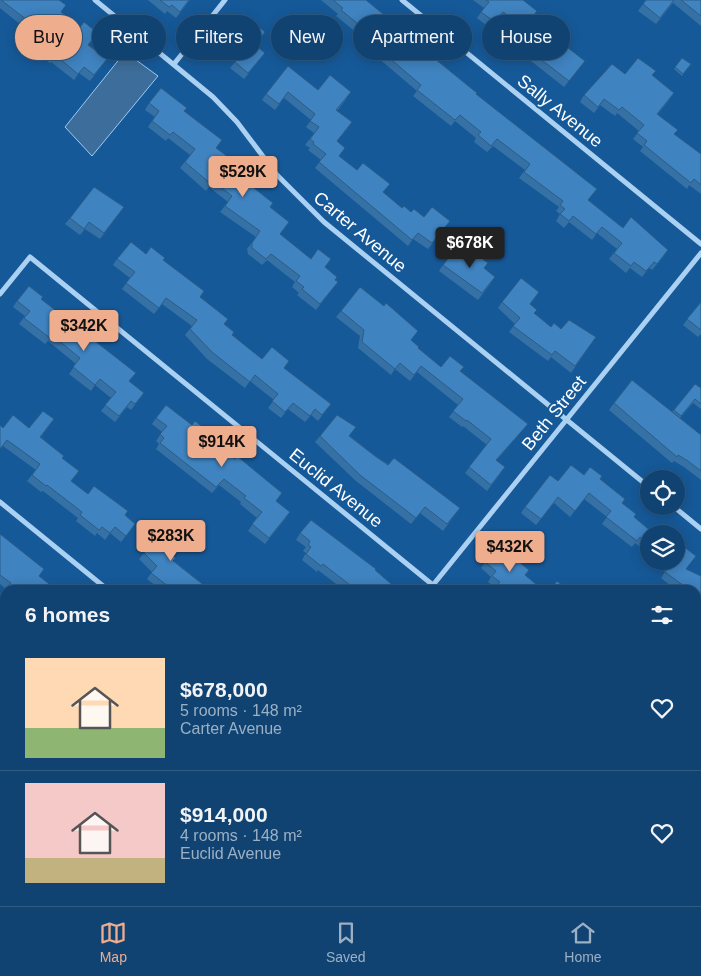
<!DOCTYPE html>
<html lang="en">
<head>
<meta charset="utf-8">
<style>
	body { margin:0; font-family:Helvetica,sans-serif; background:#1e4e7a; color:#f1f3f6; height:100vh; display:flex; flex-direction:column; font-size:19px; white-space:nowrap }
	* { box-sizing:border-box; margin:0 }
	p { font-size:16px; color:#9cb0c4 }
	.icon { flex:none; width:28px; height:28px; fill:none; stroke:currentColor; stroke-width:2; stroke-linecap:round; stroke-linejoin:round }
	.map { position:relative; flex:1; overflow:hidden }
	.panel { position:absolute; left:0px; top:585px; width:701px; height:321px; display:flex; flex-direction:column; background:#104372; border-radius:15px 15px 0 0; box-shadow:0 2px 12px #0003,0 0 0 1px #305c84 }
	.panel>* { flex:none }
	.banner { position:absolute; left:15px; top:15px; width:671px; height:45px; display:flex; gap:10px }
	.fabs { position:absolute; left:640px; top:470px; display:grid; gap:10px }
	.fabs a { display:grid; place-items:center; width:45px; height:45px; border-radius:50%; background:#104372; box-shadow:0 2px 12px #0003,0 0 0 1px #305c84; font-size:25px }
	.price { position:absolute; translate:-50% -42px; padding:0 11px; border-radius:5px; background:#eead8d; color:#111; font-size:16px; line-height:32px; filter:drop-shadow(0 1px 2px #0008) }
	.price::after { content:''; position:absolute; left:50%; top:30px; width:15px; height:11px; margin-left:-8px; background:inherit; clip-path:polygon(0 0,100% 0,50% 100%) }
	.price.current { background:#222; color:#fff }
	ul { padding:0; list-style:none }
	li { display:flex; align-items:center; gap:15px; height:125px; padding:0 25px }
	li+li { border-top:1px solid #305c84 }
	li span { display:grid; place-items:center; flex:none; width:140px; height:100px; border-radius:0px; color:#555 }
	li>.icon { margin-inline-start:auto }
	span .icon { width:60px; height:60px; fill:#fffc; stroke-width:1 }
	li b { font-size:21px }
	h2 { display:flex; justify-content:space-between; align-items:center; height:60px; padding:0 25px; font-size:21px }
	.tag { padding:0 18px; border-radius:22px; background:#104372; box-shadow:0 2px 12px #0003,0 0 0 1px #305c84; font-size:18px; line-height:45px }
	.tag.current { background:#eead8d; color:#111 }
	.dock { display:flex; justify-content:space-around; align-items:center; height:70px; border-top:1px solid #305c84; background:#104372; font-size:14px; color:#9cb0c4 }
	.dock a { display:grid; justify-items:center; gap:2px }
	.dock .current { color:#eead8d }
	.map>svg:first-child { display:block }
	.green { fill:#2572b5 }
	.water { fill:#3d6d9a; stroke:#9cccf4 }
	.lines { fill:none; stroke-linecap:round; stroke-linejoin:round }
	.service { stroke:#aad0f2; stroke-width:4 }
	.minor { stroke:#aad0f2; stroke-width:5 }
	.secondary { stroke:#d8ebfc; stroke-width:10 }
	.wall { fill:#3671a5 }
	.building { fill:#3f83c0; stroke:#2c5c86 }
	.labels { text-anchor:middle; stroke-width:4; stroke-linejoin:round; paint-order:stroke }
	.street-label { font-size:18px; fill:#fff; stroke:#165998 }
</style>
</head>
<body>
<div class="map">
<svg width="701" height="906" viewBox="0 0 701 906">
	<rect width="100%" height="100%" fill="#165998"/>
	<polygon class="green" points="0,637 5,641 5,901 324,901 330,906 0,906"/>
	<polygon class="water" points="125,52 158,76 92,156 65,127"/>
	<g class="lines">
		<polyline class="service" points="679,901 685,906"/>
		<g class="minor">
			<polyline points="95,0 213,97 237,122 277,175 324,222 649,487"/>
			<polyline points="402,0 701,244"/>
			<polyline points="174,64 225,0"/>
			<polyline points="0,294 30,257 439,590"/>
			<polyline points="0,502 108,590"/>
			<polyline points="673,506 701,529"/>
			<polyline points="429,590 701,253"/>
		</g>
		<g class="secondary">
			<polyline points="696,695 701,690"/>
			<polyline points="696,741 701,735"/>
			<polyline points="524,906 528,901"/>
			<polyline points="565,906 569,901"/>
		</g>
	</g>
	<g class="wall">
		<polygon points="0,0 59,0 61,12 89,45 107,59 90,81 79,73 74,80 51,62 50,63 18,42 26,29 0,8"/>
		<polygon points="148,0 190,0 176,18 167,11 165,14"/>
		<polygon points="321,0 366,0 375,24 395,40 411,42 429,54 476,94 588,200 623,228 664,256 652,270 649,268 642,277 630,268 626,273 609,259 617,249 597,233 592,240 569,222 564,228 556,221 560,214 556,211 559,207 519,178 525,170 493,146 487,152 474,142 476,138 455,121 451,126 413,96 417,91 370,51 373,46 336,16 338,14"/>
		<polygon points="473,0 523,0 532,17 520,33 499,18 491,29 477,18 484,8"/>
		<polygon points="646,0 701,0 701,26 673,3 656,24 638,11"/>
		<polygon points="227,42 255,45 260,59 244,79 230,68 236,61 223,48"/>
		<polygon points="561,47 585,61 564,87 526,57 530,51"/>
		<polygon points="682,58 691,64 682,76 674,69"/>
		<polygon points="625,74 653,76 670,99 658,114 674,134 701,154 701,194 689,185 687,189 640,151 643,147 633,139 639,131 617,113 615,116 600,105 594,113 580,102 584,95"/>
		<polygon points="318,90 347,98 337,111 348,128 337,141 339,156 402,208 445,227 428,249 413,239 408,246 315,168 321,160 308,150 310,148 305,145 314,133 306,127 311,120 284,98 275,110 262,100 266,94"/>
		<polygon points="149,103 184,111 217,148 226,166 270,207 280,234 311,259 325,268 338,282 316,310 297,295 299,293 292,287 295,282 267,260 262,265 248,254 247,249 256,237 220,212 228,202 209,187 206,191 180,168 190,155 168,138 166,141 148,127 155,117 145,110"/>
		<polygon points="124,207 100,239 85,229 80,235 65,224 70,218"/>
		<polygon points="146,254 163,260 204,291 200,297 224,324 232,335 262,359 284,368 331,404 318,421 311,415 305,422 288,409 281,418 268,408 274,400 250,381 245,388 207,359 185,335 192,326 162,304 154,314 122,289 130,278 113,265 117,259"/>
		<polygon points="443,265 484,268 491,283 478,300 439,271"/>
		<polygon points="41,299 130,382 144,393 131,410 127,407 115,422 101,411 111,398 95,385 91,391 69,374 76,364 48,341 45,344 19,324 25,316 13,307 17,301"/>
		<polygon points="502,302 530,304 535,314 551,327 596,337 571,373 551,357 548,361 509,332 515,324 498,308"/>
		<polygon points="701,302 701,334 698,337 683,325"/>
		<polygon points="341,311 411,341 418,348 441,367 460,371 523,430 496,461 501,473 487,491 465,473 487,445 463,426 462,427 449,417 458,405 417,372 410,381 395,369 391,375 358,348 360,336 336,317"/>
		<polygon points="695,384 701,388 701,409 693,403 680,418 701,435 701,480 684,467 674,461 672,463 609,410 614,403 672,412"/>
		<polygon points="156,418 209,439 277,501 286,518 265,544 248,531 257,518 240,504 241,502 219,485 212,493 156,449 159,444 156,441 162,432 152,424"/>
		<polygon points="54,419 41,437 62,458 71,481 88,494 125,515 135,524 121,542 110,533 105,540 97,533 95,536 76,521 78,518 43,491 41,492 27,481 36,470 3,446 3,428 29,428"/>
		<polygon points="320,436 350,436 375,456 460,508 443,531 420,513 411,524 356,481 315,442"/>
		<polygon points="584,475 600,479 634,517 652,532 663,534 649,534 649,554 635,543 632,547 602,524 607,517 584,499 570,517 554,503 536,525 521,513 525,507 558,481"/>
		<polygon points="300,533 375,570 395,590 344,590 318,570 317,572 302,560 306,553 303,551 306,547 296,540"/>
		<polygon points="0,534 44,569 6,589 0,584"/>
		<polygon points="184,539 172,555 174,561 210,590 161,590 147,579 152,572 139,559 144,553"/>
		<polygon points="506,556 529,570 525,576 543,590 494,590 495,588 488,582 491,577 481,568 485,562"/>
		<polygon points="650,561 676,561 686,569 701,576 701,623 696,621 696,590 676,590 661,578 665,572"/>
		<polygon points="5,590 5,602 0,598"/>
		<polygon points="701,791 701,822 696,819 696,797"/>
		<polygon points="701,850 701,879 696,875 696,856"/>
	</g>
	<g class="building">
		<polygon points="1,0 59,0 66,5 61,12 80,27 84,22 98,33 88,45 107,59 94,75 84,67 78,74 55,55 54,57 22,36 31,23"/>
		<polygon points="160,0 189,0 180,12 172,5 169,7"/>
		<polygon points="333,0 366,0 383,14 375,24 395,40 400,33 411,42 413,39 431,52 429,54 477,93 476,94 597,189 588,200 623,228 631,217 668,250 657,264 654,262 646,271 634,262 631,266 614,253 622,243 602,227 596,234 573,216 569,221 560,214 565,209 560,205 563,201 524,172 530,164 497,139 491,146 478,135 481,132 460,115 455,120 417,90 421,85 374,45 378,40 341,10 343,8"/>
		<polygon points="486,0 523,0 537,11 524,27 503,12 495,22 481,12 489,2"/>
		<polygon points="646,0 674,0 660,18 643,4"/>
		<polygon points="681,0 701,0 701,16"/>
		<polygon points="247,17 265,32 255,45 265,53 248,73 235,62 240,55 227,42"/>
		<polygon points="544,34 561,47 563,44 585,61 569,81 530,51"/>
		<polygon points="638,58 656,71 652,75 674,93 657,114 678,130 674,134 701,154 701,185 694,179 691,183 644,145 647,141 637,133 644,125 622,107 619,110 604,99 598,107 584,95 612,64 625,74"/>
		<polygon points="682,58 691,64 683,74 675,67"/>
		<polygon points="288,66 318,90 330,75 351,92 336,110 352,122 337,141 345,148 339,156 357,170 363,163 390,184 383,192 402,208 404,206 411,212 414,209 424,217 432,207 450,221 432,243 418,233 412,240 319,162 326,154 313,144 314,142 310,139 319,127 310,121 315,114 288,92 279,104 266,94"/>
		<polygon points="161,88 187,108 184,111 222,140 216,148 231,159 226,166 273,203 270,207 289,222 280,234 311,259 318,249 331,259 325,267 337,277 335,280 338,282 320,304 302,289 304,287 296,281 300,276 271,254 266,259 252,248 252,243 260,231 225,206 232,196 213,181 211,184 185,162 195,149 173,132 170,135 152,121 159,111 149,103"/>
		<polygon points="94,187 124,207 104,233 89,222 84,229 70,218"/>
		<polygon points="131,242 146,254 151,247 165,258 163,260 204,291 200,297 228,319 224,324 234,332 232,335 262,359 272,347 289,361 284,368 331,404 322,415 315,409 310,416 293,403 285,412 272,401 278,394 255,375 250,382 212,352 190,329 197,320 166,298 159,308 126,283 135,272 117,259"/>
		<polygon points="458,246 473,258 476,254 488,263 484,268 495,277 482,293 443,265"/>
		<polygon points="521,278 539,292 530,304 537,310 534,313 551,327 554,323 561,329 569,320 596,337 575,366 555,351 552,355 513,326 520,318 502,302"/>
		<polygon points="29,286 43,297 41,299 136,373 129,381 144,393 135,404 131,401 119,416 105,405 116,392 100,379 95,385 73,367 80,358 52,335 50,338 24,318 30,311 17,301"/>
		<polygon points="360,287 384,306 386,303 418,331 411,340 419,347 418,348 441,367 450,356 464,367 460,371 528,424 496,460 505,467 491,485 469,467 491,439 467,420 466,421 453,411 463,399 421,366 414,375 400,363 395,369 362,342 364,330 341,311"/>
		<polygon points="701,302 701,330 687,319"/>
		<polygon points="632,380 701,435 701,471 688,461 678,455 677,457 614,403"/>
		<polygon points="695,384 701,388 701,404 695,399 681,416 674,410"/>
		<polygon points="166,405 192,425 195,421 213,435 209,439 235,459 237,456 282,493 276,501 290,512 269,538 252,524 262,512 244,498 246,496 224,479 216,487 160,443 164,438 160,434 167,426 156,418"/>
		<polygon points="43,411 54,419 40,437 64,456 62,458 79,471 71,481 88,494 94,486 128,511 125,515 135,524 126,536 115,527 110,533 102,527 99,530 80,515 82,512 47,485 46,486 32,475 40,464 7,440 0,449 0,425 3,428 13,415 29,428"/>
		<polygon points="337,415 356,427 349,436 375,456 388,465 394,458 460,508 447,524 425,507 416,518 360,475 320,436"/>
		<polygon points="571,465 584,475 590,467 602,476 600,479 625,499 622,503 636,514 634,517 652,532 655,528 663,534 649,534 649,545 640,537 637,541 606,517 611,511 589,493 575,511 558,497 541,519 525,507 550,475 558,481"/>
		<polygon points="311,520 376,569 375,570 396,588 395,590 350,590 348,588 350,585 323,564 321,566 306,554 311,547 308,545 310,541 300,533"/>
		<polygon points="166,525 184,539 172,555 176,558 173,561 210,590 173,590 151,573 157,566 144,553"/>
		<polygon points="0,534 44,569 39,576 53,587 50,590 5,590 11,583 0,575"/>
		<polygon points="676,544 681,548 683,546 696,556 686,569 701,576 701,615 696,612 696,590 687,590 688,589 665,572 669,567 663,561 676,561"/>
		<polygon points="496,548 506,556 508,553 529,570 525,575 543,590 504,590 497,585 500,582 492,576 496,571 485,562"/>
		<polygon points="557,581 568,590 550,590"/>
		<polygon points="701,791 701,813 696,809 696,797"/>
		<polygon points="701,850 701,869 696,865 696,856"/>
		<polygon points="389,901 407,901 403,906 387,906 386,905"/>
	</g>
	<g class="labels">
		<g class="street-label">
			<text transform="translate(560 111) rotate(39)" y="6">Sally Avenue</text>
			<text transform="translate(360 232) rotate(40)" y="6">Carter Avenue</text>
			<text transform="translate(554 413) rotate(-51)" y="6">Beth Street</text>
			<text transform="translate(336 488) rotate(39)" y="6">Euclid Avenue</text>
		</g>
	</g>
</svg>
<div class="fabs">
<a><svg class="icon" aria-label="locate" viewBox="0 0 24 24"><circle cx="12" cy="12" r="6"/><path d="M12 2v4M12 18v4M2 12h4M18 12h4"/></svg></a>
<a><svg class="icon" aria-label="layers" viewBox="0 0 24 24"><path d="M12 4l9 5-9 5-9-5zM3 14l9 5 9-5"/></svg></a>
</div>
<b class="price" style="left:243px;top:198px">$529K</b>
<b class="price current" style="left:470px;top:269px">$678K</b>
<b class="price" style="left:84px;top:352px">$342K</b>
<b class="price" style="left:222px;top:468px">$914K</b>
<b class="price" style="left:171px;top:562px">$283K</b>
<b class="price" style="left:510px;top:573px">$432K</b>
<div class="banner">
<a class="tag current">Buy</a>
<a class="tag">Rent</a>
<a class="tag">Filters</a>
<a class="tag">New</a>
<a class="tag">Apartment</a>
<a class="tag">House</a>
</div>
<section class="panel">
<h2>6 homes<svg class="icon" aria-label="filters" viewBox="0 0 24 24"><path d="M4 7h16M4 17h16"/><circle cx="9" cy="7" r="2"/><circle cx="15" cy="17" r="2"/></svg></h2>
<ul>
<li><span style="background:linear-gradient(#ffd9b3 70%,#8fb573 0)"><svg class="icon" aria-label="home" viewBox="0 0 24 24"><path d="M3 11l9-7 9 7M6 9v11h12V9"/></svg></span><div><b>$678,000</b><p>5 rooms · 148 m²</p><p>Carter Avenue</p></div><svg class="icon" aria-label="heart" viewBox="0 0 24 24"><path d="M12 20l-8-8c-3-5 5-10 8-4 3-6 11-1 8 4z"/></svg></li>
<li><span style="background:linear-gradient(#f6c9c9 75%,#c2b280 0)"><svg class="icon" aria-label="home" viewBox="0 0 24 24"><path d="M3 11l9-7 9 7M6 9v11h12V9"/></svg></span><div><b>$914,000</b><p>4 rooms · 148 m²</p><p>Euclid Avenue</p></div><svg class="icon" aria-label="heart" viewBox="0 0 24 24"><path d="M12 20l-8-8c-3-5 5-10 8-4 3-6 11-1 8 4z"/></svg></li>
</ul>
</section>
</div>
<nav class="dock">
<a class="current"><svg class="icon" aria-label="map" viewBox="0 0 24 24"><path d="M3 6l6-2 6 2 6-2v14l-6 2-6-2-6 2zM9 4v14M15 6v14"/></svg>Map</a>
<a><svg class="icon" aria-label="saved" viewBox="0 0 24 24"><path d="M7 4h10v16l-5-4-5 4z"/></svg>Saved</a>
<a><svg class="icon" aria-label="home" viewBox="0 0 24 24"><path d="M3 11l9-7 9 7M6 9v11h12V9"/></svg>Home</a>
</nav>
</body>
</html>
